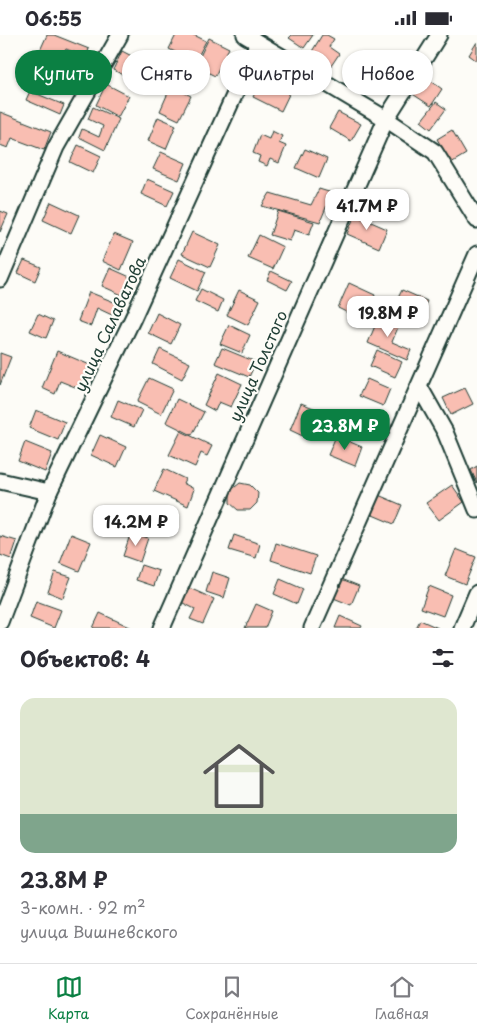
<!DOCTYPE html>
<html lang="ru">
<head>
<meta charset="utf-8">
<style>
	body { margin:0; font-family:"Playpen Sans",sans-serif; background:#f2f2f3; color:#2b2b33; height:100vh; display:flex; flex-direction:column; font-size:19px; white-space:nowrap }
	* { box-sizing:border-box; margin:0 }
	p { font-size:16px; color:#7c7c81 }
	.icon { flex:none; width:28px; height:28px; fill:none; stroke:currentColor; stroke-width:2; stroke-linecap:round; stroke-linejoin:round }
	.map { position:relative; height:593px; overflow:hidden }
	.details { display:flex; flex-direction:column; background:#fff; flex:1 }
	.details>* { flex:none }
	.banner { position:absolute; left:15px; top:15px; width:448px; height:45px; display:flex; gap:10px }
	.price { position:absolute; translate:-50% -42px; padding:0 11px; border-radius:10px; background:#fff; color:#222; font-size:16px; line-height:32px; filter:drop-shadow(0 1px 2px #0008) }
	.price::after { content:''; position:absolute; left:50%; top:30px; width:15px; height:11px; margin-left:-8px; background:inherit; clip-path:polygon(0 0,100% 0,50% 100%) }
	.price.active { background:#0b8043; color:#fff }
	ul { padding:0; list-style:none }
	li { display:grid; align-content:center; gap:10px; height:265px; padding:0 20px }
	li+li { border-top:1px solid #e1e1e2 }
	li span { display:grid; place-items:center; height:155px; border-radius:15px; color:#555 }
	li>.icon { margin-inline-start:auto }
	span .icon { width:90px; height:90px; fill:#fffc; stroke-width:1 }
	li b { font-size:21px }
	h2 { display:flex; justify-content:space-between; align-items:center; height:60px; padding:0 20px; font-size:21px }
	.pill { padding:0 18px; border-radius:22px; background:#fff; box-shadow:0 1px 4px #0004; font-size:18px; line-height:45px }
	.pill.active { background:#0b8043; color:#fff }
	.status { display:flex; justify-content:space-between; align-items:center; height:35px; padding:0 25px; background:#fff; direction:ltr }
	.status svg { height:14px; fill:currentColor }
	.menu { display:flex; justify-content:space-around; align-items:center; height:70px; border-top:1px solid #e1e1e2; background:#fff; font-size:14px; color:#7c7c81 }
	.menu a { display:grid; justify-items:center; gap:2px }
	.menu .active { color:#0b8043 }
	.map>svg:first-child { display:block }
	.building { fill:#f9beb2; stroke:#1f3d34 }
	.lines { fill:none; stroke-linecap:round; stroke-linejoin:round }
	.minor-casing { stroke:#1f3d34; stroke-width:19 }
	.minor { stroke:#fdfcf7; stroke-width:15 }
	.labels { text-anchor:middle; stroke-width:4.5; stroke-linejoin:round; paint-order:stroke }
	.street-label { font-size:16px; fill:#1f3d34; stroke:#fdfcf7 }
</style>
</head>
<body>
<div class="status"><b>06:55</b><svg viewBox="0 0 49 12"><path d="M0 12V9h3v3zM5 12V6h3v6zM10 12V3h3v9zM15 12V0h3v12zM26 1h20v11H26zM47 4h2v5h-2z"/></svg></div>
<div class="map">
<svg width="477" height="593" viewBox="0 0 477 593">
	<rect width="100%" height="100%" fill="#fdfcf7"/>
	<filter id="ink" filterUnits="userSpaceOnUse"><feTurbulence type="fractalNoise" baseFrequency=".02" numOctaves="2"/><feDisplacementMap in="SourceGraphic" scale="10" xChannelSelector="R" yChannelSelector="G"/><feConvolveMatrix kernelMatrix="1 2 1 2 8 2 1 2 1" color-interpolation-filters="sRGB"/></filter>
	<g filter="url(#ink)">
		<g class="building">
			<polygon points="47,0 54,0 89,14 86,22 66,14 58,31 37,22"/>
			<polygon points="176,0 194,0 206,6 195,27 169,14"/>
			<polygon points="292,0 313,0 304,13 289,3"/>
			<polygon points="322,0 327,0 334,4 329,12 339,19 331,31 311,18"/>
			<polygon points="209,3 229,13 215,41 195,31"/>
			<polygon points="477,7 477,26 469,20"/>
			<polygon points="122,16 147,29 139,47 113,35"/>
			<polygon points="36,27 73,42 65,58 41,47 37,57 25,52"/>
			<polygon points="266,35 294,49 281,76 253,62"/>
			<polygon points="423,40 442,54 431,71 411,58"/>
			<polygon points="106,49 129,61 118,82 96,70"/>
			<polygon points="171,51 191,61 179,85 160,76"/>
			<polygon points="30,56 64,70 60,80 26,65"/>
			<polygon points="436,67 446,74 431,94 421,86"/>
			<polygon points="93,72 119,84 105,115 79,102 82,94 99,102 103,91 88,84"/>
			<polygon points="0,77 51,97 44,115 12,103 8,113 0,110"/>
			<polygon points="338,77 361,89 351,106 329,93"/>
			<polygon points="158,82 176,90 166,114 148,106"/>
			<polygon points="452,95 466,119 451,128 437,104"/>
			<polygon points="272,96 282,101 279,108 286,111 279,128 270,124 267,131 258,127 260,121 253,118 260,100 269,104"/>
			<polygon points="78,110 101,121 93,138 70,127"/>
			<polygon points="305,114 327,124 319,143 296,133"/>
			<polygon points="161,117 186,128 179,145 153,134"/>
			<polygon points="147,144 174,156 167,171 141,159"/>
			<polygon points="319,154 332,158 320,187 262,171 270,158 311,170"/>
			<polygon points="51,167 79,180 71,198 43,185"/>
			<polygon points="0,176 8,179 0,197"/>
			<polygon points="278,176 314,187 309,200 294,195 290,206 270,200"/>
			<polygon points="355,180 387,194 379,213 347,199"/>
			<polygon points="192,197 220,210 210,232 182,219"/>
			<polygon points="114,199 133,207 121,235 102,226"/>
			<polygon points="259,200 283,212 273,234 248,223"/>
			<polygon points="179,224 206,237 197,256 170,243"/>
			<polygon points="24,225 41,232 35,246 18,238"/>
			<polygon points="110,233 130,242 122,260 102,251"/>
			<polygon points="271,236 292,246 287,255 267,245"/>
			<polygon points="349,248 375,260 369,277 361,274 358,283 338,273"/>
			<polygon points="201,254 223,265 218,277 195,266"/>
			<polygon points="239,255 260,265 248,290 227,280"/>
			<polygon points="402,255 427,266 419,284 393,273"/>
			<polygon points="89,257 119,269 114,281 97,273 91,291 78,286"/>
			<polygon points="157,278 180,290 171,309 148,298"/>
			<polygon points="38,279 53,286 46,303 30,296"/>
			<polygon points="379,281 399,290 392,307 411,315 407,325 368,308"/>
			<polygon points="229,290 250,300 242,318 220,309"/>
			<polygon points="222,313 256,327 249,342 215,328"/>
			<polygon points="160,314 190,328 182,344 153,329"/>
			<polygon points="377,315 402,327 395,342 370,331"/>
			<polygon points="57,316 90,330 80,354 60,346 55,359 42,353"/>
			<polygon points="0,318 11,322 0,350"/>
			<polygon points="219,338 242,349 231,372 219,367 215,376 204,370"/>
			<polygon points="149,343 173,354 161,379 137,367"/>
			<polygon points="367,344 390,354 383,371 359,361"/>
			<polygon points="465,353 473,369 451,380 443,363"/>
			<polygon points="177,364 204,377 192,400 166,387"/>
			<polygon points="118,365 142,375 134,392 111,382"/>
			<polygon points="301,368 321,376 309,404 290,395"/>
			<polygon points="36,375 65,387 58,405 29,393"/>
			<polygon points="181,396 212,411 207,421 201,418 195,432 169,420"/>
			<polygon points="100,400 126,412 117,432 91,420"/>
			<polygon points="336,401 362,412 355,431 328,420"/>
			<polygon points="25,407 52,418 45,437 18,426"/>
			<polygon points="477,431 477,448 471,435"/>
			<polygon points="164,434 185,444 183,448 194,454 188,471 154,456"/>
			<polygon points="240,448 250,450 258,458 257,468 250,475 238,475 230,468 230,456"/>
			<polygon points="452,450 464,467 439,485 426,468"/>
			<polygon points="376,459 402,470 394,489 368,478"/>
			<polygon points="131,497 148,503 140,527 123,521"/>
			<polygon points="71,499 91,507 79,536 60,528"/>
			<polygon points="234,500 260,509 256,523 229,515"/>
			<polygon points="0,501 17,506 11,524 0,520"/>
			<polygon points="276,508 316,521 310,538 271,525"/>
			<polygon points="456,514 476,522 465,549 445,541"/>
			<polygon points="141,530 159,536 154,551 136,545"/>
			<polygon points="55,537 71,542 63,563 48,557"/>
			<polygon points="212,537 230,543 224,563 206,557"/>
			<polygon points="339,543 359,551 351,570 331,562"/>
			<polygon points="280,544 303,554 297,569 274,559"/>
			<polygon points="429,551 451,560 443,581 421,573"/>
			<polygon points="187,552 214,564 203,589 190,584 195,574 181,567"/>
			<polygon points="36,566 61,575 54,593 30,583"/>
			<polygon points="256,569 272,576 265,593 245,593"/>
			<polygon points="100,578 132,593 93,593"/>
			<polygon points="340,581 362,591 361,593 335,593"/>
			<polygon points="420,585 438,593 416,593"/>
		</g>
		<g class="lines">
			<defs>
				<g id="minor">
					<polyline points="245,0 386,84 435,117 477,185"/>
					<polyline points="0,244 56,112 120,0"/>
					<polyline points="419,351 445,397 477,475"/>
					<polyline points="0,446 49,457"/>
					<polyline points="0,587 49,457 133,283 258,8"/>
					<polyline points="162,593 386,84 439,0"/>
					<polyline points="312,593 477,219"/>
					<polyline points="462,593 477,558"/>
				</g>
			</defs>
			<use href="#minor" class="minor-casing"/>
			<use href="#minor" class="minor"/>
		</g>
	</g>
	<g class="labels">
		<g class="street-label">
			<text transform="translate(110 289) rotate(-65)" y="6">улица Салаватова</text>
			<text transform="translate(258 331) rotate(-66)" y="6">улица Толстого</text>
		</g>
	</g>
</svg>
<b class="price" style="left:367px;top:196px">41.7M ₽</b>
<b class="price" style="left:388px;top:303px">19.8M ₽</b>
<b class="price active" style="left:345px;top:416px">23.8M ₽</b>
<b class="price" style="left:136px;top:512px">14.2M ₽</b>
<div class="banner">
<a class="pill active">Купить</a>
<a class="pill">Снять</a>
<a class="pill">Фильтры</a>
<a class="pill">Новое</a>
</div>
</div>
<section class="details">
<h2>Объектов: 4<svg class="icon" aria-label="filters" viewBox="0 0 24 24"><path d="M4 7h16M4 17h16"/><circle cx="9" cy="7" r="2"/><circle cx="15" cy="17" r="2"/></svg></h2>
<ul>
<li><span style="background:linear-gradient(#dfe7d0 75%,#7fa58c 0)"><svg class="icon" aria-label="home" viewBox="0 0 24 24"><path d="M3 11l9-7 9 7M6 9v11h12V9"/></svg></span><div><b>23.8M ₽</b><p>3-комн. · 92 m²</p><p>улица Вишневского</p></div></li>
</ul>
</section>
<nav class="menu">
<a class="active"><svg class="icon" aria-label="map" viewBox="0 0 24 24"><path d="M3 6l6-2 6 2 6-2v14l-6 2-6-2-6 2zM9 4v14M15 6v14"/></svg>Карта</a>
<a><svg class="icon" aria-label="saved" viewBox="0 0 24 24"><path d="M7 4h10v16l-5-4-5 4z"/></svg>Сохранённые</a>
<a><svg class="icon" aria-label="home" viewBox="0 0 24 24"><path d="M3 11l9-7 9 7M6 9v11h12V9"/></svg>Главная</a>
</nav>
</body>
</html>
